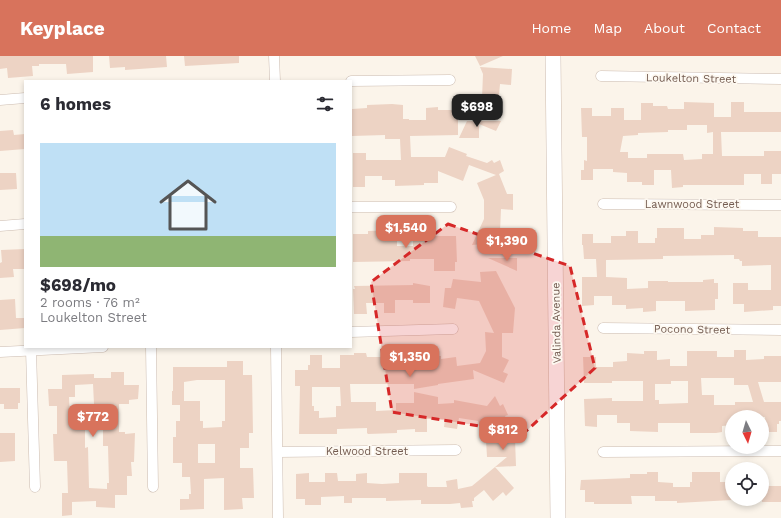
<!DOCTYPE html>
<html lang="en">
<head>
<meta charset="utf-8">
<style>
	body { margin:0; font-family:"Work Sans",sans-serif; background:#f7f7f7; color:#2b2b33; height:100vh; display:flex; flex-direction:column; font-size:15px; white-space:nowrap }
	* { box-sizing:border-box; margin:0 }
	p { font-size:13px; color:#7c7c81 }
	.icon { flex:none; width:22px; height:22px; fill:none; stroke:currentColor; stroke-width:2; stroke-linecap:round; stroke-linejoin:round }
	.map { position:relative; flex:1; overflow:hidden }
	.details { position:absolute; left:24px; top:24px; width:328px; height:268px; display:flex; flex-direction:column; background:#fff; border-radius:0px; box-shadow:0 2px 6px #0003 }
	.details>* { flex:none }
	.needle { width:26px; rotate:175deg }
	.controls { position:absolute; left:725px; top:354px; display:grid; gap:8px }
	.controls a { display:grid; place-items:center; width:44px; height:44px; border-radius:50%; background:#fff; box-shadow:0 2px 6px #0003; font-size:20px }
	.price { position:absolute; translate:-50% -34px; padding:0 9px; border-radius:8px; background:#d8735c; color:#fff; font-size:13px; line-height:26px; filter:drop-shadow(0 1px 2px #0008) }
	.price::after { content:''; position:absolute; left:50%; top:24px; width:12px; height:9px; margin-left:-6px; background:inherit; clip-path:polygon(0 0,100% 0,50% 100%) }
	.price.on { background:#222; color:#fff }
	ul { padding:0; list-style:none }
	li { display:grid; align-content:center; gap:8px; height:212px; padding:0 16px }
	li+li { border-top:1px solid #e1e1e2 }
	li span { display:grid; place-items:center; height:124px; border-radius:0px; color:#555 }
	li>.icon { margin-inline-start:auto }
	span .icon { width:72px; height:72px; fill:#fffc; stroke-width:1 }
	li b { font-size:17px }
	h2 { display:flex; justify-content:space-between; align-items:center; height:48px; padding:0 16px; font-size:17px }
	header { display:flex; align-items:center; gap:24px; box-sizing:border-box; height:56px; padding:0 20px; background:#d8735c; color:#fff }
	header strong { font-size:19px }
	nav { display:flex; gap:22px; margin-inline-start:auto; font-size:14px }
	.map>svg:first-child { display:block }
	.building { fill:#edd3c4; fill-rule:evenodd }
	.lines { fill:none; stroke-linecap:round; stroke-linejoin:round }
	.minor-casing { stroke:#ccbcb1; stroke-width:11 }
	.secondary-casing { stroke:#cebcaf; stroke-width:16 }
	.minor { stroke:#fff; stroke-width:10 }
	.secondary { stroke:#fff; stroke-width:15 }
	.marked { fill:#d62828; fill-opacity:0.2; stroke:#d62828; stroke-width:3; stroke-dasharray:8 5; stroke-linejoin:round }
	.labels { text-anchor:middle; stroke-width:3.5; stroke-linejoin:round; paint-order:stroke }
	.street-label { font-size:11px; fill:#735b50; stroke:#fdf8f0 }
</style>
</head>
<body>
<header>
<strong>Keyplace</strong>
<nav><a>Home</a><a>Map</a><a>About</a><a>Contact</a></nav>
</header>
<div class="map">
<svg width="781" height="462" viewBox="0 0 781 462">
	<rect width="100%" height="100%" fill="#fbf4ea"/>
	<g class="building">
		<polygon points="0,0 93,0 93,16 67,18 66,8 39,8 39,10 32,10 33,20 8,22 7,12 0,13"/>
		<polygon points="109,0 166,0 167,11 125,14 125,11 110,12"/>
		<polygon points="184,0 239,0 239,7 185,10"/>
		<polygon points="475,0 503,0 480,10"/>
		<polygon points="480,11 512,13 511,29 500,28 498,50 501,51 497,60 474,50 478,40 482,42 483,18"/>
		<path d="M684,46L714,47V61H731V46H744V56H781V76H721L722,100H764V95H781V118H772V128H761V118H744V129H683V131L672,132L671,114H654V129H642V126H627V117L613,116V113H593V124H581V114H584V104L587,105V81H582L581,52H592V60H611V52H624V64H641V47H653V50H667L668,53H684ZM687,69H707V77L713,76V98H702V103L684,104L683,98H647V102H628V96H620L623,80L638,79V77L668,76V74H687Z"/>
		<polygon points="392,48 403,49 403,63 409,63 409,64 426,64 426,52 438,51 438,54 458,54 458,79 410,80 411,101 445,101 449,91 467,98 466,100 487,107 492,104 494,107 500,104 504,115 499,118 507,138 513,138 513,154 501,153 500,176 520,185 472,189 484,163 484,144 477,127 496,119 469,109 463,125 438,115 438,127 424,127 424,129 395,130 395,124 382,124 382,120 365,120 365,131 353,131 353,97 366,97 366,104 401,104 400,83 385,83 385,79 352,80 352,53 367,52 367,49"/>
		<polygon points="467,65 501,65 496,75 479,68 479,82 459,82"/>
		<polygon points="13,74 14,79 25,78 25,93 0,95 0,75"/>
		<polygon points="0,117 16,117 17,133 0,134"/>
		<polygon points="714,171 743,172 743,175 758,175 758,181 781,181 781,250 773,250 773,254 744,256 744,248 733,248 733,227 748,227 748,234 771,234 771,209 742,210 742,205 740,205 739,203 734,203 734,199 663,200 663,203 606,204 606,221 627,222 627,233 648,232 648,225 668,225 668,226 703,226 703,224 714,223 714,227 718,227 718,243 715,243 715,254 685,255 685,245 656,245 656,255 643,256 643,252 626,253 626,249 612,249 612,240 594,240 594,249 582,250 582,221 597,221 596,203 584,203 583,189 582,189 582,178 593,178 593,187 611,187 611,180 626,180 626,175 638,175 638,187 655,187 655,182 657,182 657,172 684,172 684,183 701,183 701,179 714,179"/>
		<polygon points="395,174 395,184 397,184 397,190 413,190 413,175 425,175 425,180 456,180 457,206 455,206 455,215 434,215 434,203 410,203 410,205 353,206 353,178 368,178 368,175"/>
		<polygon points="25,193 25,213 13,213 14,221 0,222 0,207 2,206 1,194"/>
		<polygon points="488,202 517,202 517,215"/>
		<path d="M496,215L515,252L513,277H502V301L509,304L503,316L508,318L504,327L473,314L474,323L438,328V329L414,333V328H350L351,346H376V355L396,354V347H414V336L438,341V348L454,347V344L487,350L495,340L500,350L503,348L508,359L505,360L509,371L486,381L478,365L459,362L457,373L444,371L445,363H427V376H415V373L397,374V377L368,378L367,377V372L337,373V378H299L300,330H295V314H308V309H310V299H322V312H340V299H354V297H366L367,301H381V306H399V296H411V310H429V300H441V303L456,301L457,310L480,307L486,295L485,276L494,277L479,245L457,242L455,253L443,251L445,232H451L453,223L481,226L480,216ZM312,331H340L341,350H336V361L319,362V355H314V350H312Z"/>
		<polygon points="413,227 430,230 430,247 413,247 413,244 395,244 395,257 384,257 384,247 366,247 367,258 354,258 353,233 355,233 354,230 413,229"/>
		<polygon points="15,243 16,262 25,262 25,272 0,274 0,244"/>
		<path d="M734,294H746V304L764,303V300H781V326H758L764,346H781V365H779V368H777V376H766L765,361H732V369L722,370V376L716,377H690V367H658V376L630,375V367H617V359H597V371L585,370L584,343L612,342V345H643V325H612V327H584L583,301H596V311H613V306L627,305V297L644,298V295H657V304L670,303V310H687V295H717V301H734ZM701,322H734V329H748L753,346H735V349H714V339H702ZM671,325H688V347L659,348V344H655V328H671Z"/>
		<path d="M227,305H243V319H252L253,377H249V392H240V412H253L254,442H242L243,453L224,454V422L204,423V453L180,454V443H189V438H191L190,421H182V407H173V381H176V365H180V349H172V335H173V311H227ZM197,324H225V365H222V371L203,372V365H200V345H184V326ZM198,388H215V407H198Z"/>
		<path d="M111,316H124V329H139L138,343L129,344V348H119V376H125V378L135,377L134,406H131L132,420H127V439H115V452L96,451V445L72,446V459L62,460V437H68L67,405H54L53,378H57V350H49L48,333H62V319L94,318V322H111ZM93,328L94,348H103V390H108L109,427H107V433L89,432L88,391L85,392V363H70L69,341H75V329Z"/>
		<polygon points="0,332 20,332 20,347 18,347 18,353 4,353 4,348 0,348"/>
		<polygon points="0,377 15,377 15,405 0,406"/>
		<polygon points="515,383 516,410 495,411 507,401 487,401 486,384"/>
		<polygon points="495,411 514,432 506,440 503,436 493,445 484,434 474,442 474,445 472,445 473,451 461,452 460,447 450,448 421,448 421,444 386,445 386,442 352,442 352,447 344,447 344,440 321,441 321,449 305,449 305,443 296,443 296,418 309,417 309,426 325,426 325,417 337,417 338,425 356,425 356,418 367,417 367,427 382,428 399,427 399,417 427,417 427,430 428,431 447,431 446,425 457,423 458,433 472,430"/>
		<polygon points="647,416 658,416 658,426 673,427 673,431 690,431 690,426 692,426 692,416 720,416 720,426 732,426 732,444 677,447 677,445 655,445 655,440 631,440 632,448 594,448 594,446 585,446 585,434 580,434 581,424 630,422 630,418 647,418"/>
		<rect x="762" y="430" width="19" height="16"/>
	</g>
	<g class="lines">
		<defs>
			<g id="minor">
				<polyline points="274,0 275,25"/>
				<polyline points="601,20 781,23"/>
				<polyline points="351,25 450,24"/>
				<polyline points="0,44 25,42"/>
				<polyline points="603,148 781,149"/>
				<polyline points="351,151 451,151"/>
				<polyline points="0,170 25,168"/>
				<polyline points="603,272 781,274"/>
				<polyline points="351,276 453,273"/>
				<polyline points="151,291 153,431"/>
				<polyline points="276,291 278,462"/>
				<polyline points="31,294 35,431"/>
				<polyline points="0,296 103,291"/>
				<polyline points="278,396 456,394"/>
				<polyline points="603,396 781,395"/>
			</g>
			<polyline id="secondary" points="553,0 558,462"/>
		</defs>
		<use href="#minor" class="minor-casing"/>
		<use href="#secondary" class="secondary-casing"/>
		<use href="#minor" class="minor"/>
		<use href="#secondary" class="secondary"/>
	</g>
	<path class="marked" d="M448,168L570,210L595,312L524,377L392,356L371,226Z"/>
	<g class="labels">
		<g class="street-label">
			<text transform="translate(691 22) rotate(1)" y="4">Loukelton Street</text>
			<text x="692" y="152">Lawnwood Street</text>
			<text transform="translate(556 267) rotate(-91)" y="4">Valinda Avenue</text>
			<text transform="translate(692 273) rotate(1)" y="4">Pocono Street</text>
			<text x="367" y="399">Kelwood Street</text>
		</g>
	</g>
</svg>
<div class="controls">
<a><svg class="needle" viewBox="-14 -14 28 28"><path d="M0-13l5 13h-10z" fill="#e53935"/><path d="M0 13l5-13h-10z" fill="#7c7c81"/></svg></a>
<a><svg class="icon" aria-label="locate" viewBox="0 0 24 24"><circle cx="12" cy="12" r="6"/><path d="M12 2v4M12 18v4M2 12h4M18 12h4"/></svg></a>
</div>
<b class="price on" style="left:477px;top:72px">$698</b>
<b class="price" style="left:406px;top:193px">$1,540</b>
<b class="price" style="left:507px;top:206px">$1,390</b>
<b class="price" style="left:410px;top:322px">$1,350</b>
<b class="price" style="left:93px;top:382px">$772</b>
<b class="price" style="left:503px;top:395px">$812</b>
<section class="details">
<h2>6 homes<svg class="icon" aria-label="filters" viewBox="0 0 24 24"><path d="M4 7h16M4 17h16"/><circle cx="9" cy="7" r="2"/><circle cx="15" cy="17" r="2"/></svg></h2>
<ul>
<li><span style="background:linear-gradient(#bfe0f5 75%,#8fb573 0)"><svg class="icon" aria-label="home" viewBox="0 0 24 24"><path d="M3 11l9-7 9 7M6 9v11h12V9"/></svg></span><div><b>$698/mo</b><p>2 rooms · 76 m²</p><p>Loukelton Street</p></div></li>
</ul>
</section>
</div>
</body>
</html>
